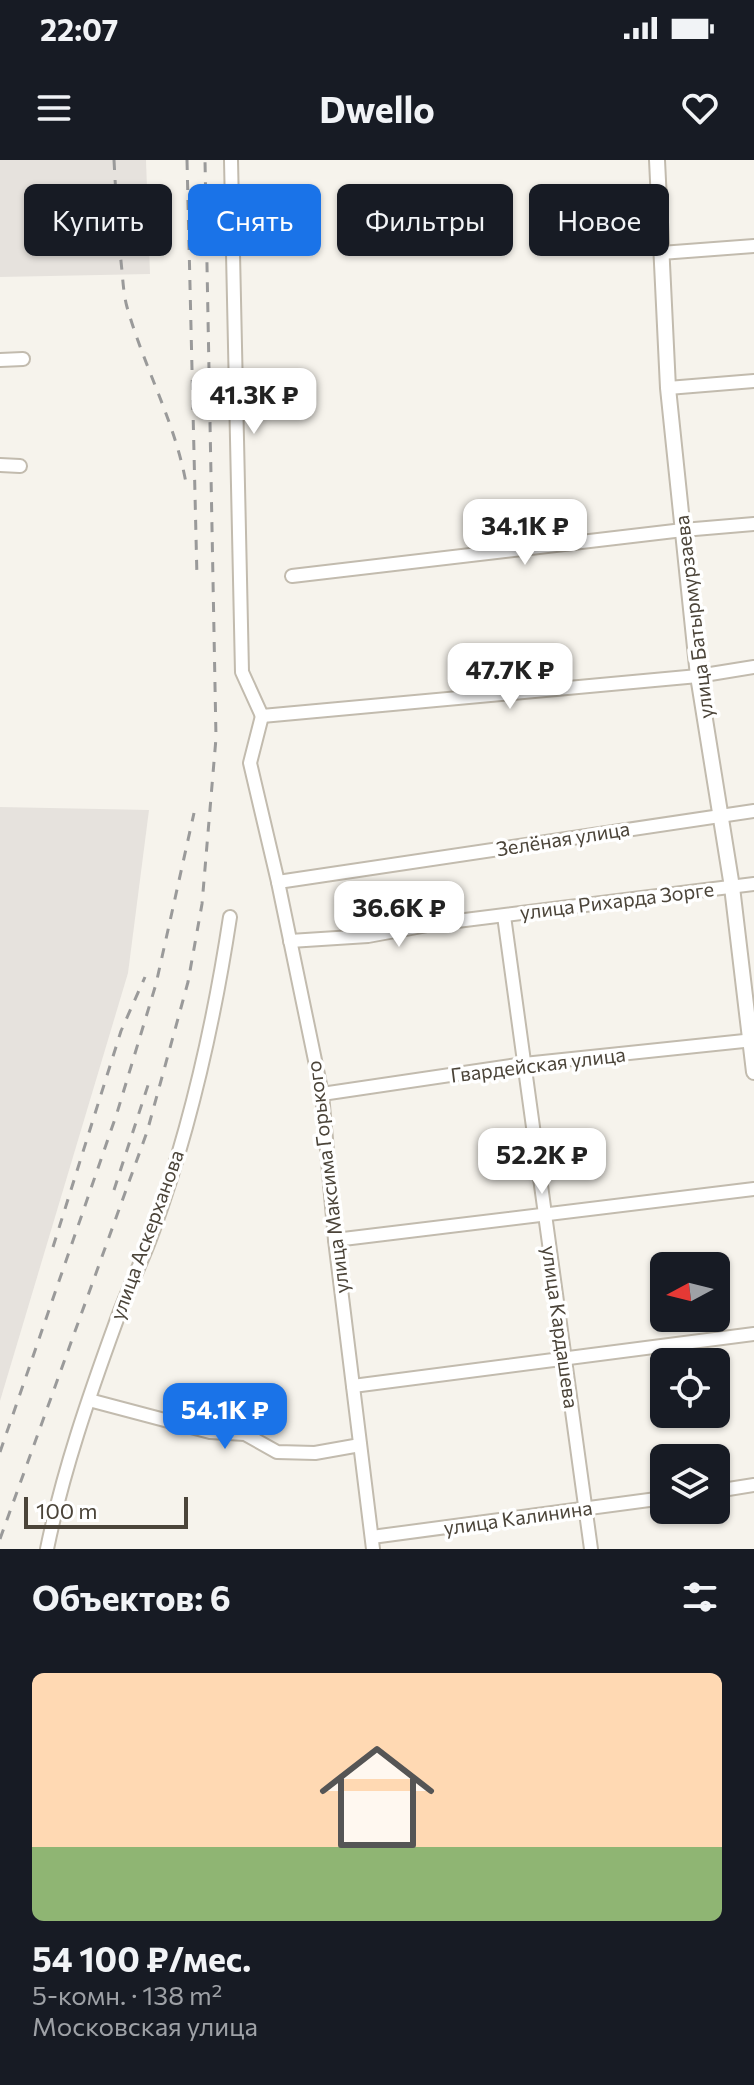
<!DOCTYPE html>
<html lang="ru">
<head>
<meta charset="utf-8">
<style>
	body { margin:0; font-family:Commissioner,sans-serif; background:#242831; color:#f1f3f6; height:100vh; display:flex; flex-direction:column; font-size:30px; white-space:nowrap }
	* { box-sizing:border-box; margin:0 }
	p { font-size:26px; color:#9ea1a6 }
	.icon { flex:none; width:44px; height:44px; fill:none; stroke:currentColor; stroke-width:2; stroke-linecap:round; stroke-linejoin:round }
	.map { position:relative; height:1389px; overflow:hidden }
	.details { display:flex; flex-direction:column; background:#171b24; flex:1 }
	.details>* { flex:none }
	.hud { position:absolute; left:24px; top:24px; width:706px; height:72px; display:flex; gap:16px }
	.needle { width:52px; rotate:263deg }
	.fabs { position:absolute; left:650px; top:1092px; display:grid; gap:16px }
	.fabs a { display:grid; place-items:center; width:80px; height:80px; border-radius:12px; background:#171b24; box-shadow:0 2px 6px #0004; font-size:40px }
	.scale { position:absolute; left:24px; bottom:20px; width:164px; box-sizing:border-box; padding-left:8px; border:4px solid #4b4439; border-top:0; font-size:22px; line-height:28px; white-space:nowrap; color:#4b4439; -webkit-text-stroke:6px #fff; paint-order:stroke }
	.price { position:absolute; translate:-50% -68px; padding:0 18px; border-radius:16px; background:#fff; color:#222; font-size:26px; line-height:52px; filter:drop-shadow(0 2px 4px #0008) }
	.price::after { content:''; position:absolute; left:50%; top:48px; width:24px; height:18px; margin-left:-12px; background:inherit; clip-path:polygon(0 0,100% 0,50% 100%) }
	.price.current { background:#1a73e8; color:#fff }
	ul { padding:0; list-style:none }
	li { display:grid; align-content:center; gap:16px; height:424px; padding:0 32px }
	li span { display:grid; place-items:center; height:248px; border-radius:12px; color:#555 }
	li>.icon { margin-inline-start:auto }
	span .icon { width:144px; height:144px; fill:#fffc; stroke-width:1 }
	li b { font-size:34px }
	h2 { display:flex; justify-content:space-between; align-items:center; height:96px; padding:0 32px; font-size:34px }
	.chip { padding:0 28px; border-radius:12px; background:#171b24; box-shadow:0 2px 6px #0004; font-size:28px; line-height:72px }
	.chip.current { background:#1a73e8; color:#fff }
	.status { display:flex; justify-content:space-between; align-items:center; height:56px; padding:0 40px; background:#171b24; direction:ltr }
	.status svg { height:22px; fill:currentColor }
	header { display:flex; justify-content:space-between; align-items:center; height:104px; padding:0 32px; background:#171b24; font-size:36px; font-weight:700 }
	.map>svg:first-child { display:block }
	.industrial { fill:#e6e2dd }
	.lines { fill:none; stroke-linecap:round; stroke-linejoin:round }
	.minor-casing { stroke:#c2bbae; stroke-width:16 }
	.tertiary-casing { stroke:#c2bbae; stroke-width:18 }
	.minor { stroke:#fff; stroke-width:12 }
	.tertiary { stroke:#fff; stroke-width:14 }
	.rail { stroke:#9a9a9a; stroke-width:3; stroke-dasharray:10 10; stroke-linecap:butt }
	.labels { text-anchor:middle; stroke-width:7; stroke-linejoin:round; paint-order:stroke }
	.street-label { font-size:20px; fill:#4b4439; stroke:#fff }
</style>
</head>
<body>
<div class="status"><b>22:07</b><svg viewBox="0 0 49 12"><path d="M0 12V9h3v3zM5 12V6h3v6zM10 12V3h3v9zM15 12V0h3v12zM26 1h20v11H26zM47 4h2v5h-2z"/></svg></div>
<header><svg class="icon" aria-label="menu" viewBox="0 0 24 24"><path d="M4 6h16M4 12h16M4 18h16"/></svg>Dwello<svg class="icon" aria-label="heart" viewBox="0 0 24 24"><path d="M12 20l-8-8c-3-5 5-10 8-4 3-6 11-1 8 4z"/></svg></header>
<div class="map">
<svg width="754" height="1389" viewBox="0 0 754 1389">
	<rect width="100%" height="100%" fill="#f6f3ec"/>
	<g class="industrial">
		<polygon points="0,0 146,0 150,114 0,117"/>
		<polygon points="0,647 149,650 128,813 0,1241"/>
	</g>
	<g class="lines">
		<defs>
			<g id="minor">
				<polyline points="231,0 242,512 262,556"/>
				<polyline points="661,93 754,86"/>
				<polyline points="0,200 23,199"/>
				<polyline points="668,228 754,221"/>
				<polyline points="0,305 20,306"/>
				<polyline points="292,416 683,370 754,364"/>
				<polyline points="262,556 250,603 278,722 322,934 335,1080 373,1389"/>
				<polyline points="262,556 698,516 754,507"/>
				<polyline points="278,722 754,651"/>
				<polyline points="504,756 591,1389"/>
				<polyline points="290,781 368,776 433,764 754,724"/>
				<polyline points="322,934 524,904 754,880"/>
				<polyline points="335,1080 754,1029"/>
				<polyline points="353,1226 754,1174"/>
				<polyline points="89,1240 210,1272 245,1274 277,1292 315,1293 360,1285"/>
				<polyline points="716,1331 754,1325"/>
				<polyline points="372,1377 664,1338"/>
				<path d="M47,1389C63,1311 89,1236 116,1162C127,1131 142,1102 153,1071C189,972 214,862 230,757"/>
			</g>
			<polyline id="tertiary" points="657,0 668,228 698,516 732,727 754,912"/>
		</defs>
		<use href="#minor" class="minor-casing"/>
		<use href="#tertiary" class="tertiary-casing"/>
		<use href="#minor" class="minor"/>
		<use href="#tertiary" class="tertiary"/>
		<g class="rail">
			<path d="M114,0C116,37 118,74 122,111C123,123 124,136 127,147C144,207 175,262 186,323"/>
			<polyline points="187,0 197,418"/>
			<polyline points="114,1030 151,916"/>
			<polyline points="53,1087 121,871 145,817"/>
			<polyline points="0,1292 117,953 156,824 194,653"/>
			<polyline points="0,1379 147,972 188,822 202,744 216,578 205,0"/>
		</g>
	</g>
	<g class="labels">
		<g class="street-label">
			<text transform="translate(694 457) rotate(-97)" y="7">улица Батырмурзаева</text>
			<text transform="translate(563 679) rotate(-9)" y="7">Зелёная улица</text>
			<text transform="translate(617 741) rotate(-7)" y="7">улица Рихарда Зорге</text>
			<text transform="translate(538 905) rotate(-7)" y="7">Гвардейская улица</text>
			<text transform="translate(328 1017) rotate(-97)" y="7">улица Максима Горького</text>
			<text transform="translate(147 1075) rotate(-70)" y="7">улица Аскерханова</text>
			<text transform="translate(560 1167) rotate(82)" y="7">улица Кардашева</text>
			<text transform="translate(518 1358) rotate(-8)" y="7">улица Калинина</text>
		</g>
	</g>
</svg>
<div class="fabs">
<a><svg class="needle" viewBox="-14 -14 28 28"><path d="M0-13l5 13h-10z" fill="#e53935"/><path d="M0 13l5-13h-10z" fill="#9ea1a6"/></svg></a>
<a><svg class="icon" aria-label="locate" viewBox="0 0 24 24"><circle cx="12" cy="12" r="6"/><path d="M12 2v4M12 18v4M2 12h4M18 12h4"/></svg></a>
<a><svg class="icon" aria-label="layers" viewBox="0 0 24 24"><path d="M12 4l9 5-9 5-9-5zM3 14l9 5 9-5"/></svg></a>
</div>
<div class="scale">100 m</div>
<b class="price" style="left:254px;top:276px">41.3K ₽</b>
<b class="price" style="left:525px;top:407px">34.1K ₽</b>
<b class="price" style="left:510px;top:551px">47.7K ₽</b>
<b class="price" style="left:399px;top:789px">36.6K ₽</b>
<b class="price" style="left:542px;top:1036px">52.2K ₽</b>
<b class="price current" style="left:225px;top:1291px">54.1K ₽</b>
<div class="hud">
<a class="chip">Купить</a>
<a class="chip current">Снять</a>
<a class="chip">Фильтры</a>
<a class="chip">Новое</a>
</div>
</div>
<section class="details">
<h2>Объектов: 6<svg class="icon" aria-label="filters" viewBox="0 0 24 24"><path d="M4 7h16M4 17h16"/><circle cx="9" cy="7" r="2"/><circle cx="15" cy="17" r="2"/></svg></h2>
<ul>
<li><span style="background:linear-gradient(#ffd9b3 70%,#8fb573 0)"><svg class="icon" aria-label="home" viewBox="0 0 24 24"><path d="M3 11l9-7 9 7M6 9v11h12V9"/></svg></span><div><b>54 100 ₽/мес.</b><p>5-комн. · 138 m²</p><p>Московская улица</p></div></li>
</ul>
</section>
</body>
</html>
